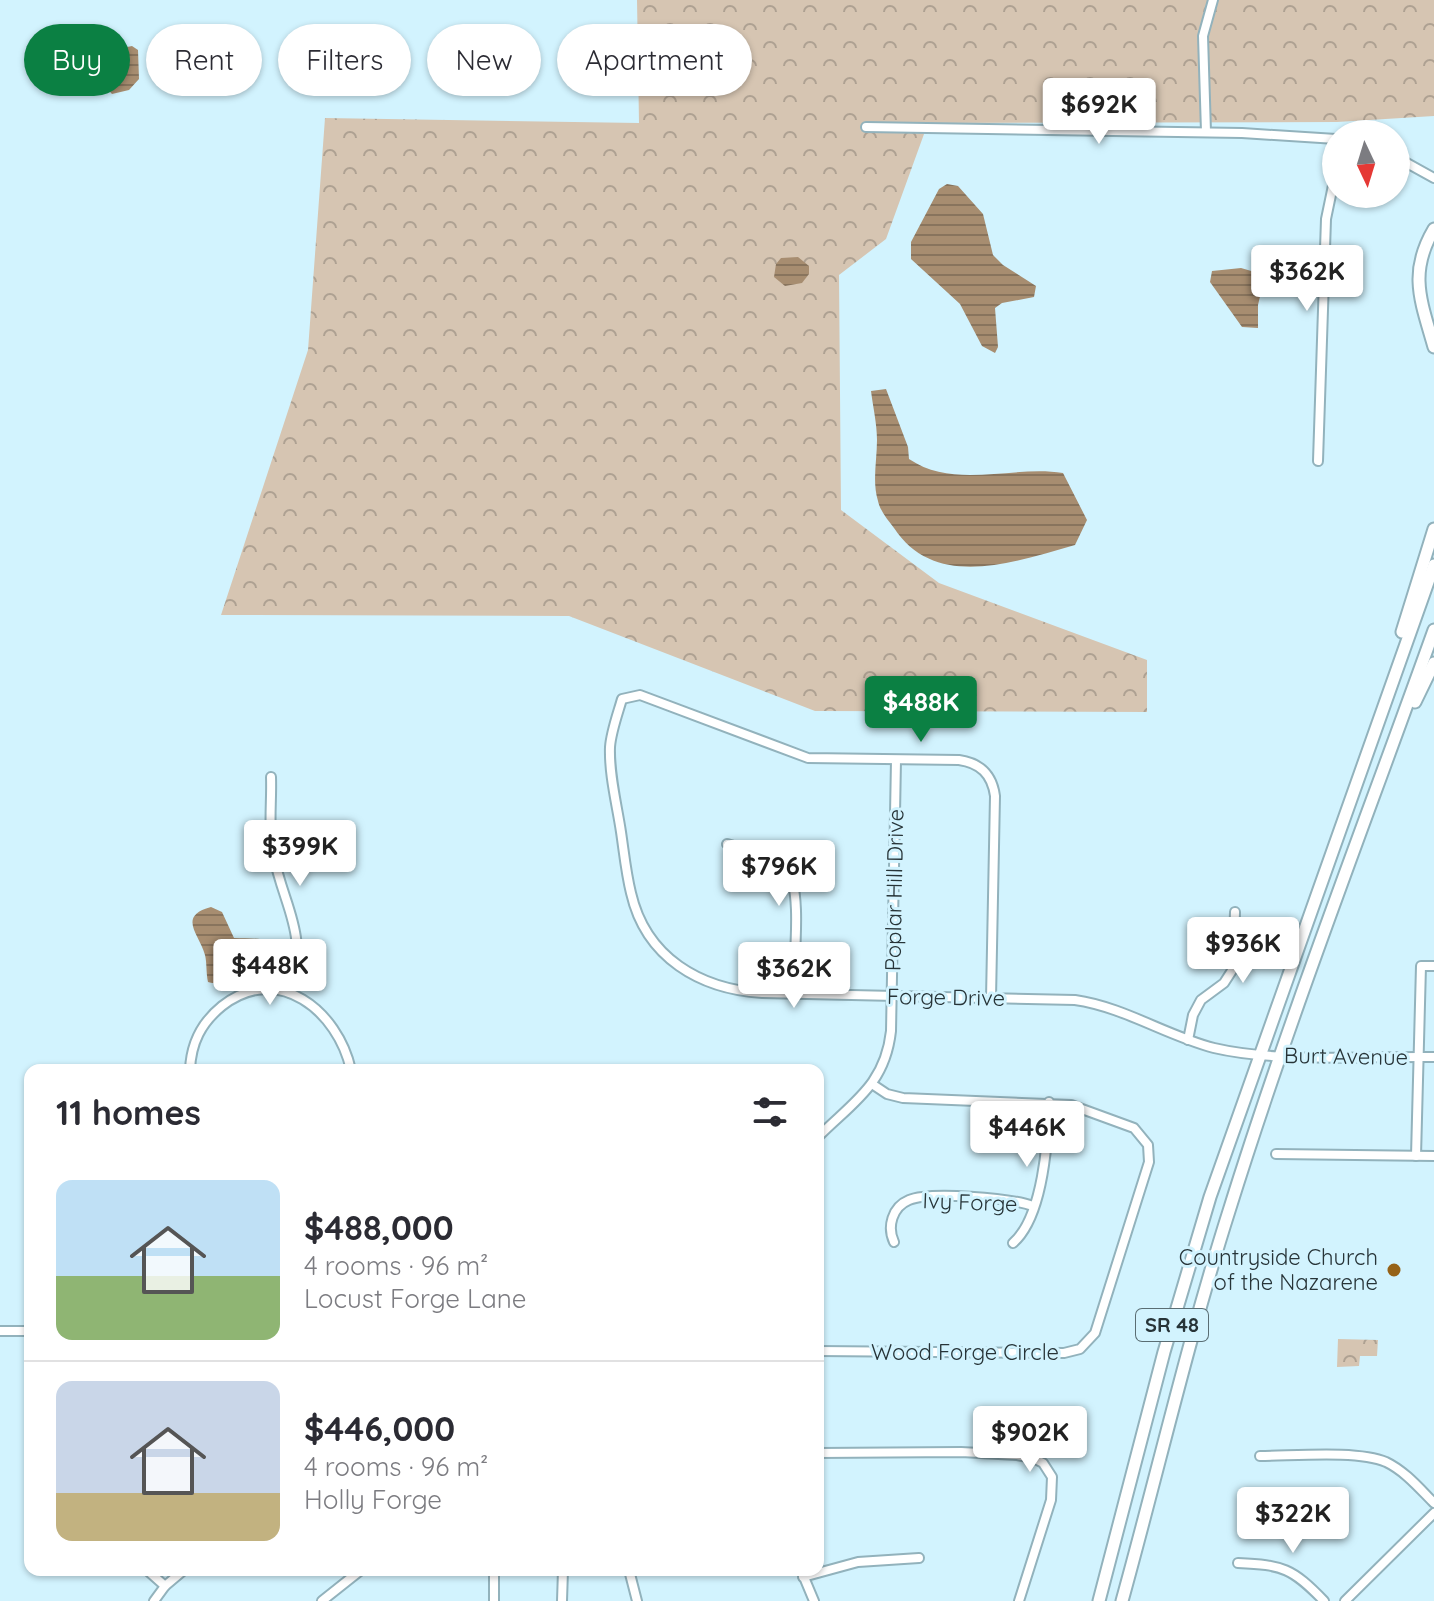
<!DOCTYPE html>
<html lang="en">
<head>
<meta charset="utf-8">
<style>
	body { margin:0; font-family:Quicksand,sans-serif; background:#f7f7f7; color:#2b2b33; height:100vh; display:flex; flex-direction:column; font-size:30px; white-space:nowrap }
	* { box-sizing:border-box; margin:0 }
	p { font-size:26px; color:#7c7c81 }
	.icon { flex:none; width:44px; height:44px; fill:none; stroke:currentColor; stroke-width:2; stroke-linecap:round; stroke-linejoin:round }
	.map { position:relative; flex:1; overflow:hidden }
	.drawer { position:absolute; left:24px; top:1064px; width:800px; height:512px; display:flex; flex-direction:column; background:#fff; border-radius:16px; box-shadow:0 2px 6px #0004 }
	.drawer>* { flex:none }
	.hud { position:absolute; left:24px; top:24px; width:800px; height:72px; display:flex; gap:16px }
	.needle { width:52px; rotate:176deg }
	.fabs { position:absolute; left:1322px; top:120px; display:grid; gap:16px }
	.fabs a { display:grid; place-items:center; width:88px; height:88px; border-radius:50%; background:#fff; box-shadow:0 2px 6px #0004; font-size:40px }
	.price { position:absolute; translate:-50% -68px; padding:0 18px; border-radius:8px; background:#fff; color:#222; font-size:26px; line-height:52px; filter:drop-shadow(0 2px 4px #0008) }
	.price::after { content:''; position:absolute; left:50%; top:48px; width:24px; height:18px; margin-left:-12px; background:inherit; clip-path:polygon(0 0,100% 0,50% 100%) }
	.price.selected { background:#0b8043; color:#fff }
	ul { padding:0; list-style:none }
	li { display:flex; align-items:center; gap:24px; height:200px; padding:0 32px }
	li+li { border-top:2px solid #e1e1e2 }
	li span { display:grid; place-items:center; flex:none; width:224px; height:160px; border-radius:16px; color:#555 }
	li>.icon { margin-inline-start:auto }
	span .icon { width:96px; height:96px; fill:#fffc; stroke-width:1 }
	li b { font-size:34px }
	h2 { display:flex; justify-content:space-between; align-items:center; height:96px; padding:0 32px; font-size:34px }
	.tag { padding:0 28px; border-radius:36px; background:#fff; box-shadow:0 2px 6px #0004; font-size:28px; line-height:72px }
	.tag.selected { background:#0b8043; color:#fff }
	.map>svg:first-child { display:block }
	.park { fill:url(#park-crowns) }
	.water { fill:url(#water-rules) }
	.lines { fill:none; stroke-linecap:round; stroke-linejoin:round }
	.minor-casing { stroke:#92b2bc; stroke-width:12 }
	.highway-casing { stroke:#92b2bc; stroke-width:15 }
	.minor { stroke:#fff; stroke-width:8 }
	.highway { stroke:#fff; stroke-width:11 }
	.poi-dot { fill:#966217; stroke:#d2f3fe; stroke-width:3 }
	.labels { text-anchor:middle; stroke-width:6; stroke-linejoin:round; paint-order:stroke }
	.shield { fill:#d2f3fe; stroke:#5a6d73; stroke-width:2 }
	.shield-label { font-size:20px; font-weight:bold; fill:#273438 }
	.street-label { font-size:22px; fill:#273438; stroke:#d2f3fe }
	.poi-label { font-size:22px; fill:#273438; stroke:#d2f3fe; text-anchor:end }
</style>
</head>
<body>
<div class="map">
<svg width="1434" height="1601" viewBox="0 0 1434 1601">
	<defs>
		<pattern id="park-crowns" width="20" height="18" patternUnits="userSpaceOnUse" patternTransform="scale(2)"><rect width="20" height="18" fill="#d6c5b2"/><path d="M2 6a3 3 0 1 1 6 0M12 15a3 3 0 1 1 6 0" fill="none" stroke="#aea192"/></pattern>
		<pattern id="water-rules" width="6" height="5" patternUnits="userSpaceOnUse" patternTransform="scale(2)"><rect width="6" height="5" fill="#a78d70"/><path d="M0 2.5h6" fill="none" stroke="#88745d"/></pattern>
	</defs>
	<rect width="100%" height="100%" fill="#d2f3fe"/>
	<g class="park">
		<polygon points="637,0 1434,0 1434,116 1337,122 928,123 886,239 839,275 841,510 939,583 1147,660 1147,712 815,711 569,616 221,615 308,350 325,118 639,123"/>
		<polygon points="1338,1339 1378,1340 1377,1356 1360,1356 1359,1366 1337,1367"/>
	</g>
	<g class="water">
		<polygon points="132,46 138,50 139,79 129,90 112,94 96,77 85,72 86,61 103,52"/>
		<polygon points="947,184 958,186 983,214 993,255 1003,265 1036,286 1034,297 1002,303 995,308 998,347 995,353 982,346 960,304 911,259 911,242 939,189"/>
		<polygon points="798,257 809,266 809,274 802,283 785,286 774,277 776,264 781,258"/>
		<polygon points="1241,268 1265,275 1258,305 1258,328 1242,327 1210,282 1212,271"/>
		<path d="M886,389L908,447L909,459C955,490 1012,465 1063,473L1087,520L1075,545C1017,561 936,592 894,528C888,520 880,511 878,501C872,482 877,460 877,440C877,424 873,407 871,391Z"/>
		<path d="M211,907L222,912L234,938C251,939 270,936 281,950L280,969C267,980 224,987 208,982C206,973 207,963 205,955C199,934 177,916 211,907Z"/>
	</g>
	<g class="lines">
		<defs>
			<g id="minor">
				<polyline points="866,127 1242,133 1336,139"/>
				<polyline points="1206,132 1203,36 1213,0"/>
				<polyline points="1396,157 1434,178"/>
				<polyline points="1318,461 1326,219 1336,171"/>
				<path d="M271,777C272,801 268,829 273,853C284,909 309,932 290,993"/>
				<path d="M727,844C746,850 770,853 785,867C804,885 793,966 793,994"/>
				<path d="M991,998L995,796C992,774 980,763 959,760L808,758L640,695L622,699C618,713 611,732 610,747C609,775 617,805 621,832C624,852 626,873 631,893C646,958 700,989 762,993L1075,1000C1124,1007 1167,1036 1214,1048C1278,1063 1367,1056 1434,1057"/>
				<polyline points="1188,1040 1193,1015 1201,1000 1224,983 1233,969 1235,912"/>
				<path d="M190,1070C191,1043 201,1023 222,1006C278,962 338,1011 351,1070"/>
				<path d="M818,1137C853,1102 885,1085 891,1031L896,760"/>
				<polyline points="1276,1154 1434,1156"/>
				<polyline points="1416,1156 1421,966 1434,966"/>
				<path d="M894,1242C887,1227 892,1207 909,1200C930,1191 1011,1198 1033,1206"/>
				<path d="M1013,1243C1043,1217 1048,1140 1049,1102"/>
				<polyline points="0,1331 30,1331"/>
				<polyline points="818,1351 1064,1353 1080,1349 1095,1333 1149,1162 1148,1145 1134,1128 1071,1105 903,1098 887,1094 872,1084"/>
				<polyline points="818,1453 961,1452 1017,1455 1033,1458 1043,1463 1052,1477 1051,1500 1019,1601"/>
				<path d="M1260,1456C1293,1456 1358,1450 1386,1462C1405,1471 1420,1489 1434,1503"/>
				<path d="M1238,1563C1283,1565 1292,1568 1324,1601"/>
				<polyline points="147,1570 165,1586"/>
				<polyline points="494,1570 494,1601"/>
				<polyline points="629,1570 637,1601"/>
				<polyline points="801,1570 814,1601"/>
				<polyline points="803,1577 858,1562 919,1558"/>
				<polyline points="154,1601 165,1586 184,1570"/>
				<polyline points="322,1601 361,1570"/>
				<polyline points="562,1601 563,1570"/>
				<polyline points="1345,1601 1434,1513"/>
			</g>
			<g id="highway">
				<path d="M1434,229C1408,273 1421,301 1434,347"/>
				<polyline points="1402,632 1434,529"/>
				<polyline points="1415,702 1434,663"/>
				<polyline points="1099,1601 1164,1352 1210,1197 1434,565"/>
				<path d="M1122,1601C1158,1471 1188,1340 1229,1211C1290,1015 1365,823 1434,630"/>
			</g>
		</defs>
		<use href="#minor" class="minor-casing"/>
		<use href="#highway" class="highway-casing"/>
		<use href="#minor" class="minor"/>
		<use href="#highway" class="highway"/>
	</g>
	<circle class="poi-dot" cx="1394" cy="1270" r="8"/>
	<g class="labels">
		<rect class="shield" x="1136" y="1309" width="72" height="32" rx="6"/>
		<g class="shield-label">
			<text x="1172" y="1332">SR 48</text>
		</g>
		<g class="street-label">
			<text transform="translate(894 890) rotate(-89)" y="8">Poplar Hill Drive</text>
			<text transform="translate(946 997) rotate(1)" y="8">Forge Drive</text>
			<text transform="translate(1346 1056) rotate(1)" y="8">Burt Avenue</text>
			<text transform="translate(970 1202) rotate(2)" y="8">Ivy Forge</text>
			<text x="965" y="1360">Wood Forge Circle</text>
		</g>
		<g class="poi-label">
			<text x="1378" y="1265">Countryside Church<tspan x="1378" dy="25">of the Nazarene</tspan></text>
		</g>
	</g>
</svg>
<div class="fabs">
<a><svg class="needle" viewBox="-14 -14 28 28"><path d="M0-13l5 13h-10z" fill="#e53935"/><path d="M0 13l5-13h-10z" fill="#7c7c81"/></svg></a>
</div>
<b class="price" style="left:1099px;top:146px">$692K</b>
<b class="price" style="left:1307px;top:313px">$362K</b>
<b class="price selected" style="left:921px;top:744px">$488K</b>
<b class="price" style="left:300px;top:888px">$399K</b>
<b class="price" style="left:779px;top:908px">$796K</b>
<b class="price" style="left:1243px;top:985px">$936K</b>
<b class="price" style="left:270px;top:1007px">$448K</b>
<b class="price" style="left:794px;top:1010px">$362K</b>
<b class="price" style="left:1027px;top:1169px">$446K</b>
<b class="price" style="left:1030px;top:1474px">$902K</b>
<b class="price" style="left:1293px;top:1555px">$322K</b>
<div class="hud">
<a class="tag selected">Buy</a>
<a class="tag">Rent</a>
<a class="tag">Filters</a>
<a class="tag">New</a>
<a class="tag">Apartment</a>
</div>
<section class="drawer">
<h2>11 homes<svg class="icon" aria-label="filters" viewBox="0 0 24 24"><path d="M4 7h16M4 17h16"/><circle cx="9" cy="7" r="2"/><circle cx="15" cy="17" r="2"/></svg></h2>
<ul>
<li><span style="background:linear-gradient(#bfe0f5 60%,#8fb573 0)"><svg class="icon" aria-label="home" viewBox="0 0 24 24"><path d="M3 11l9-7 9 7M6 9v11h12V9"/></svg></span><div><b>$488,000</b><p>4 rooms · 96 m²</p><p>Locust Forge Lane</p></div></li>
<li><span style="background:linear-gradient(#c9d6e8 70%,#c2b280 0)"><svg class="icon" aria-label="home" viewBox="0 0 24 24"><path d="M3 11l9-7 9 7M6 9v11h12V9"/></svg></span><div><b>$446,000</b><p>4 rooms · 96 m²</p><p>Holly Forge</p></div></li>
</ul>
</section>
</div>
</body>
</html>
